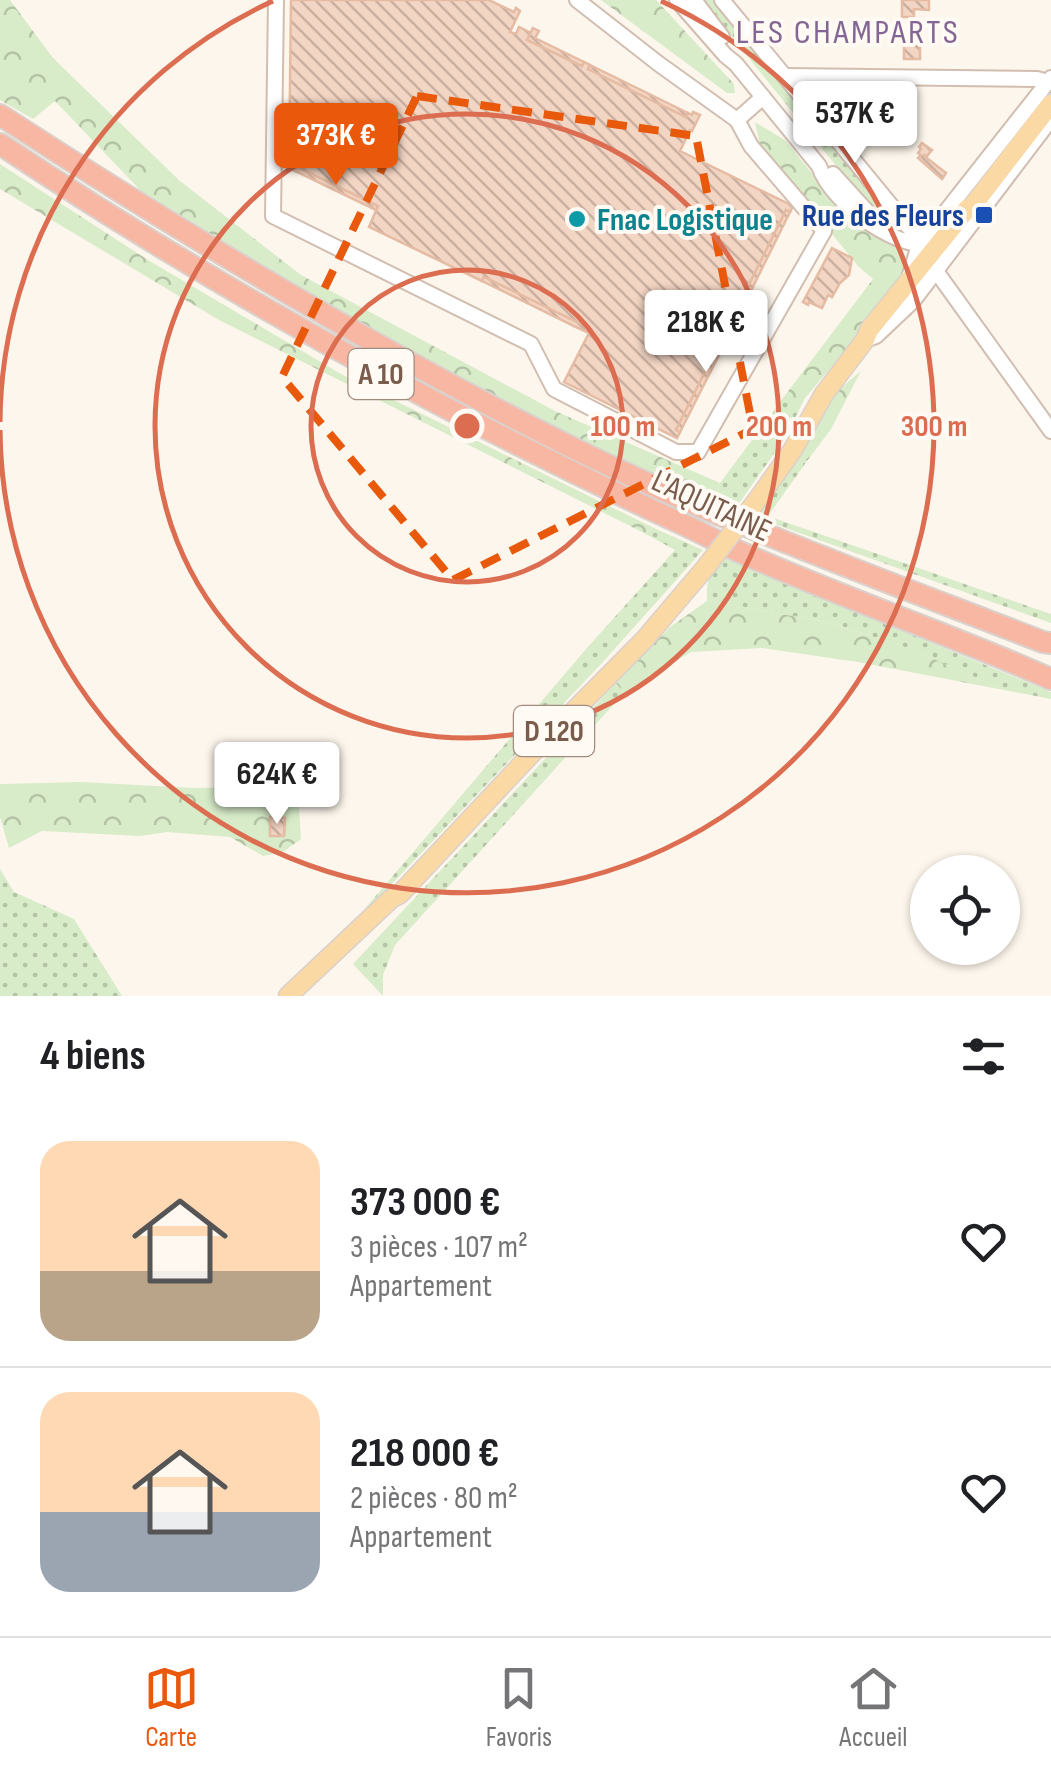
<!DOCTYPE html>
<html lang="fr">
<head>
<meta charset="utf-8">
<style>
	body { margin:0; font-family:"Sofia Sans Condensed",sans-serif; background:#f2f2f2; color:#202124; height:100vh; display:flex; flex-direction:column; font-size:38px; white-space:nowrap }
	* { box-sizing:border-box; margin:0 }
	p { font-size:32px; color:#757577 }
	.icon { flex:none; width:55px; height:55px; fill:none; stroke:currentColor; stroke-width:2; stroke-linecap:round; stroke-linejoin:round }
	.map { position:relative; height:996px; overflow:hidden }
	.sheet { display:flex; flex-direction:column; background:#fff; flex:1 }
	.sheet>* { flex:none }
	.fabs { position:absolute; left:910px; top:855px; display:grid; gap:20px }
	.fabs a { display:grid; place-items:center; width:110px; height:110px; border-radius:50%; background:#fff; box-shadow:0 2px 8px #0004; font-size:50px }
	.price { position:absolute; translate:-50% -85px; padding:0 22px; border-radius:10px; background:#fff; color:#222; font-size:32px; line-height:65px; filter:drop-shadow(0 2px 5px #0008) }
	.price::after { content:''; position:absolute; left:50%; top:60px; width:30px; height:22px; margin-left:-15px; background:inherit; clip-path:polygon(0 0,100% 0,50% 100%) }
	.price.on { background:#ea580c; color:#fff }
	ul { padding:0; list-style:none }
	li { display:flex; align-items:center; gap:30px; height:250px; padding:0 40px }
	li+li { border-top:2px solid #e0e0e0 }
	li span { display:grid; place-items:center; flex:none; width:280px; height:200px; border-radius:30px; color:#555 }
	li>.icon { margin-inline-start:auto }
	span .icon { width:120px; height:120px; fill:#fffc; stroke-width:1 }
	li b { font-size:42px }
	h2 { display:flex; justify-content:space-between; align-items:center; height:120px; padding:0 40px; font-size:42px }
	.dock { display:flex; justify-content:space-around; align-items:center; height:140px; border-top:2px solid #e0e0e0; background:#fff; font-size:28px; color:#757577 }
	.dock a { display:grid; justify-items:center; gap:5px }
	.dock .on { color:#ea580c }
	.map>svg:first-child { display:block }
	.grass { fill:url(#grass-dots) }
	.forest { fill:url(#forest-crowns) }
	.building { fill:url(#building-back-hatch); stroke:#e6bba3; stroke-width:2.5 }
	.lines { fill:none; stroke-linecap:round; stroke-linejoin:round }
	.minor-casing { stroke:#d1beb0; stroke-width:18 }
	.major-casing { stroke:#dad1cd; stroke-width:21 }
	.highway-casing { stroke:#dad1cd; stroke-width:24 }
	.minor { stroke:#fff; stroke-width:14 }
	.major { stroke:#fbd9a5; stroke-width:18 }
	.highway { stroke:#f7b7a3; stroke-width:20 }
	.major-bridge-casing { stroke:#dad1cd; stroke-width:21; stroke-linecap:butt }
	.major-bridge { stroke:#fbd9a5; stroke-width:18 }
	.marked { fill:none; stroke:#e8590c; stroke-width:8; stroke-dasharray:20 12; stroke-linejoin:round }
	.ring { fill:none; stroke:#dc6d51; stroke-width:5 }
	.transit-dot { fill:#1a4fb4; stroke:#fffaf3; stroke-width:4 }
	.culture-dot { fill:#0f9aa8; stroke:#fffaf3; stroke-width:4 }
	.labels { text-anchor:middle; stroke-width:8; stroke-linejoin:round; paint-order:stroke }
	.shield { fill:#fffaf3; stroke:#a28b7f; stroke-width:2.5 }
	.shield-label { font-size:30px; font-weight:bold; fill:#7a5c4d }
	.transit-label { font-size:32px; font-weight:bold; fill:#164399; stroke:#fffaf3; text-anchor:end }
	.culture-label { font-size:32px; font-weight:bold; fill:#0d838f; stroke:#fffaf3; text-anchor:start }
	.street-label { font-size:32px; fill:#7a5c4d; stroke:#fffaf3 }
	.neighbourhood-label { font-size:35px; letter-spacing:2.5px; fill:#846695; stroke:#fffaf3 }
	.centre { fill:#dc6d51; stroke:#fffaf3; stroke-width:5 }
	.ring-label { font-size:30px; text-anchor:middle; font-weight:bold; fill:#dc6d51; stroke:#fffaf3; stroke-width:8; stroke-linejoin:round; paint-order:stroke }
</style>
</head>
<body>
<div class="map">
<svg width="1051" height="996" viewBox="0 0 1051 996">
	<defs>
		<pattern id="grass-dots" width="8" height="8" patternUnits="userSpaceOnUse" patternTransform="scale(2.5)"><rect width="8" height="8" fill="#d8ecc9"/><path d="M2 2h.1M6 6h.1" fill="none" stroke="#b4c2a5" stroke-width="1.8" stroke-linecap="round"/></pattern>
		<pattern id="forest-crowns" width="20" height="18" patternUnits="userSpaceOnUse" patternTransform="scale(2.5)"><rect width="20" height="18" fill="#d8ecc9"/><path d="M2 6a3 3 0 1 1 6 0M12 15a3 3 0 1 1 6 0" fill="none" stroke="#b4c2a5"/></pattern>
		<pattern id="building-back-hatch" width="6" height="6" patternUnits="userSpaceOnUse" patternTransform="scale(2.5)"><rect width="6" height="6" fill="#f3d5c3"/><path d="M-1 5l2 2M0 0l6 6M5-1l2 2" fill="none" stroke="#cab0a1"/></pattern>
	</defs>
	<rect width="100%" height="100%" fill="#fdf6ec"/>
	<g class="grass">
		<polygon points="702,0 716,0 904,231 897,227 894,230 875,214"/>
		<polygon points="783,398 805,398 785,438 735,509 715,501 720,483"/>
		<polygon points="801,453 807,461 768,516 1051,614 1051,623 755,517"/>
		<polygon points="654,528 703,550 602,663 334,945 587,648 675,550 644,533"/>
		<path d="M724,557L1051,692V699L1004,690L911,649L827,622L707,601C706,582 709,571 724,557Z"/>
		<polygon points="616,683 624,693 395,945 383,975 383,996 353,964"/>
		<polygon points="0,869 14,892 74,919 122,996 0,996"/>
	</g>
	<g class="forest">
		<polygon points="0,0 10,0 53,58 180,181 301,275 555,411 720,483 715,501 581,441 441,370 292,285 141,191 55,101 33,119 0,100"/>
		<polygon points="601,0 656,0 734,84 735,93 727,93"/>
		<polygon points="755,122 785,140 843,212 897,248 906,259 906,272 859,335 805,398 783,398 873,279 858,266 760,145"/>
		<polygon points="0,164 148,260 341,374 654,528 644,533 219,320 0,189"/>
		<polygon points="861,371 831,429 807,461 801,453 835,393"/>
		<polygon points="707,601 827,622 911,649 1004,690 858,662 762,648 691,652 624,693 616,683 670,627"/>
		<polygon points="80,782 195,788 262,787 295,794 299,808 301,839 283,852 263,856 230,837 167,832 140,836 42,831 9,848 0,817 0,784"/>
	</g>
	<g class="building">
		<polygon points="291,0 489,0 514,12 516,8 520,11 510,32 516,34 519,27 531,33 527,40 582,66 584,62 590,65 588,69 686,117 688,113 692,115 693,112 700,115 692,131 690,130 680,151 793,206 790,212 786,210 734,315 738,317 735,323 731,320 676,430 680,432 677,438 564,382 591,329 484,277 482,281 369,227 378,206 297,167 295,171 289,168"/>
		<polygon points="902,0 929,0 929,10 914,9 914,17 902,17"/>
		<polygon points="533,28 539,31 535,38 584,62 582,66 527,40"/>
		<rect x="904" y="43" width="16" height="16"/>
		<polygon points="590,65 688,113 686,117 588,69"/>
		<polygon points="897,91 897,115 902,115 902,128 893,127 893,114 884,116 884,92"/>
		<polygon points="922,143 932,150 927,156 923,155 946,173 942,179 918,158 921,155 918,153 921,149 919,147"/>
		<polygon points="297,167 378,206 376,210 295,171"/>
		<polygon points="786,210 790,212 738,317 734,315"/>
		<polygon points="832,248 852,258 849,275 840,283 832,297 828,295 822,308 809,302 808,305 803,302"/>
		<polygon points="484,277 517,293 591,329 589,333 576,327 482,281"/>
		<polygon points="731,320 735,323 680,432 676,430"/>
		<polygon points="270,817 285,818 284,836 270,836"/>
	</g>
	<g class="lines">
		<defs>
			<g id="minor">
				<polyline points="276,0 273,216 531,344 554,389 676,452 698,452 824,231 751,146 737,120 659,64 577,0"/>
				<path d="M677,0L725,55L736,64L819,166C831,203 902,256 940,243"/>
				<polyline points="694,0 722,37"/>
				<polyline points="722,0 912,231 925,238"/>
				<polyline points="785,76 1037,79 1048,82"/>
				<polyline points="737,120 763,97"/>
				<polyline points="833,174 872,217"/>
				<polyline points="930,267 936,271 1051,431"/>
				<polyline points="909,278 917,252 925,238 1051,78"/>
				<polyline points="865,340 876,336 913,301 1051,119"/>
			</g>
			<g id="major">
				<polyline points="758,499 792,451 824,394 865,340 869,330 967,209 974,204 1051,104"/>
				<polyline points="288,996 392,898 400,894 534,751 644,640 706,567"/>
			</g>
			<g id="highway">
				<path d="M0,115C186,236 376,350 575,449C727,524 886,581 1043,642L1051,643"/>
				<path d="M0,144C212,286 436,409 667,517C695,529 721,544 749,556C848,600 952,635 1051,679"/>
			</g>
		</defs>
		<use href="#minor" class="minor-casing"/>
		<use href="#major" class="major-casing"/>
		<use href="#highway" class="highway-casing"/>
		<use href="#minor" class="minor"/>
		<use href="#major" class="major"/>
		<use href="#highway" class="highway"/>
		<defs>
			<polyline id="major-bridge" points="706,567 758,499"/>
		</defs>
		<use href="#major-bridge" class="major-bridge-casing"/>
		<use href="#major-bridge" class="major-bridge"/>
	</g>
	<path class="marked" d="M417,96L696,136L753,429L453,580L282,377Z"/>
	<g class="ring">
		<circle cx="467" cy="426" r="156"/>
		<circle cx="467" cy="426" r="312"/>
		<path d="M0 422A467 467 0 0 1 273 1M661 1A467 467 0 1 1 0 430"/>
	</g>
	<rect class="transit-dot" x="974" y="205" width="20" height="20" rx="5"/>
	<circle class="culture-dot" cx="577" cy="219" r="10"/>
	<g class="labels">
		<g class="shield">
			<rect x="348.5" y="349" width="65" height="50" rx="8"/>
			<rect x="514" y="706" width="80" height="50" rx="8"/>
		</g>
		<g class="shield-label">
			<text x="381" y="384">A 10</text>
			<text x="554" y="741">D 120</text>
		</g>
		<g class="transit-label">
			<text x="964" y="226">Rue des Fleurs</text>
		</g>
		<g class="culture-label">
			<text x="597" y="230">Fnac Logistique</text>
		</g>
		<g class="street-label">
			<text transform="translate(712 505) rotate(25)" y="11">L'AQUITAINE</text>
		</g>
		<g class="neighbourhood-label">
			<text x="848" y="43">LES CHAMPARTS</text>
		</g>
	</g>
	<circle cx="467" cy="426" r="15" class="centre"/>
	<g class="ring-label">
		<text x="623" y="436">100 m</text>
		<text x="779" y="436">200 m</text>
		<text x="934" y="436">300 m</text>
	</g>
</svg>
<div class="fabs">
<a><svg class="icon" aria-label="locate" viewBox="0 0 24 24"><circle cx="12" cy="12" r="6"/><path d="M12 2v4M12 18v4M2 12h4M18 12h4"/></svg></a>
</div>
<b class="price" style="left:855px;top:166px">537K €</b>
<b class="price on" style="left:336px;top:188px">373K €</b>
<b class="price" style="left:706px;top:375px">218K €</b>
<b class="price" style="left:277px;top:827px">624K €</b>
</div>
<section class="sheet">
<h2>4 biens<svg class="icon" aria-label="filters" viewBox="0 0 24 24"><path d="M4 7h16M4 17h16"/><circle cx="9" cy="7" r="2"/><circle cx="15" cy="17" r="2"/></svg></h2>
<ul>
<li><span style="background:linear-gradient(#ffd9b3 65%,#b9a48a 0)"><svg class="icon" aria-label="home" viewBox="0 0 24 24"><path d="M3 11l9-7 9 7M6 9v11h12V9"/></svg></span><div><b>373 000 €</b><p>3 pièces · 107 m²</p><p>Appartement</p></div><svg class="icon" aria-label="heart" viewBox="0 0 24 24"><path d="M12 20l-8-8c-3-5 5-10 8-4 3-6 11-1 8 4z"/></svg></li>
<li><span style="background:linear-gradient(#ffd9b3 60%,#9aa5b1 0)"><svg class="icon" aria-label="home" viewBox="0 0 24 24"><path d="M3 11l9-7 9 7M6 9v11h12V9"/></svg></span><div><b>218 000 €</b><p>2 pièces · 80 m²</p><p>Appartement</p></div><svg class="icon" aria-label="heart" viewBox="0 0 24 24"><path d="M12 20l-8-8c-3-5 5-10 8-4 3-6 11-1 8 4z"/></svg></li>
</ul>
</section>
<nav class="dock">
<a class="on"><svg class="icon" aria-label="map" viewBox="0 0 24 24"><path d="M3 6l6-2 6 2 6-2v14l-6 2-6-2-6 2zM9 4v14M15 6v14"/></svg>Carte</a>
<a><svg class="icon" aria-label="saved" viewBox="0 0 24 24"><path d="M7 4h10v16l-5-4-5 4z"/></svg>Favoris</a>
<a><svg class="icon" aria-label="home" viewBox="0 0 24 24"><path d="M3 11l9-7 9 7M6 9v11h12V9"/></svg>Accueil</a>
</nav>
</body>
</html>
